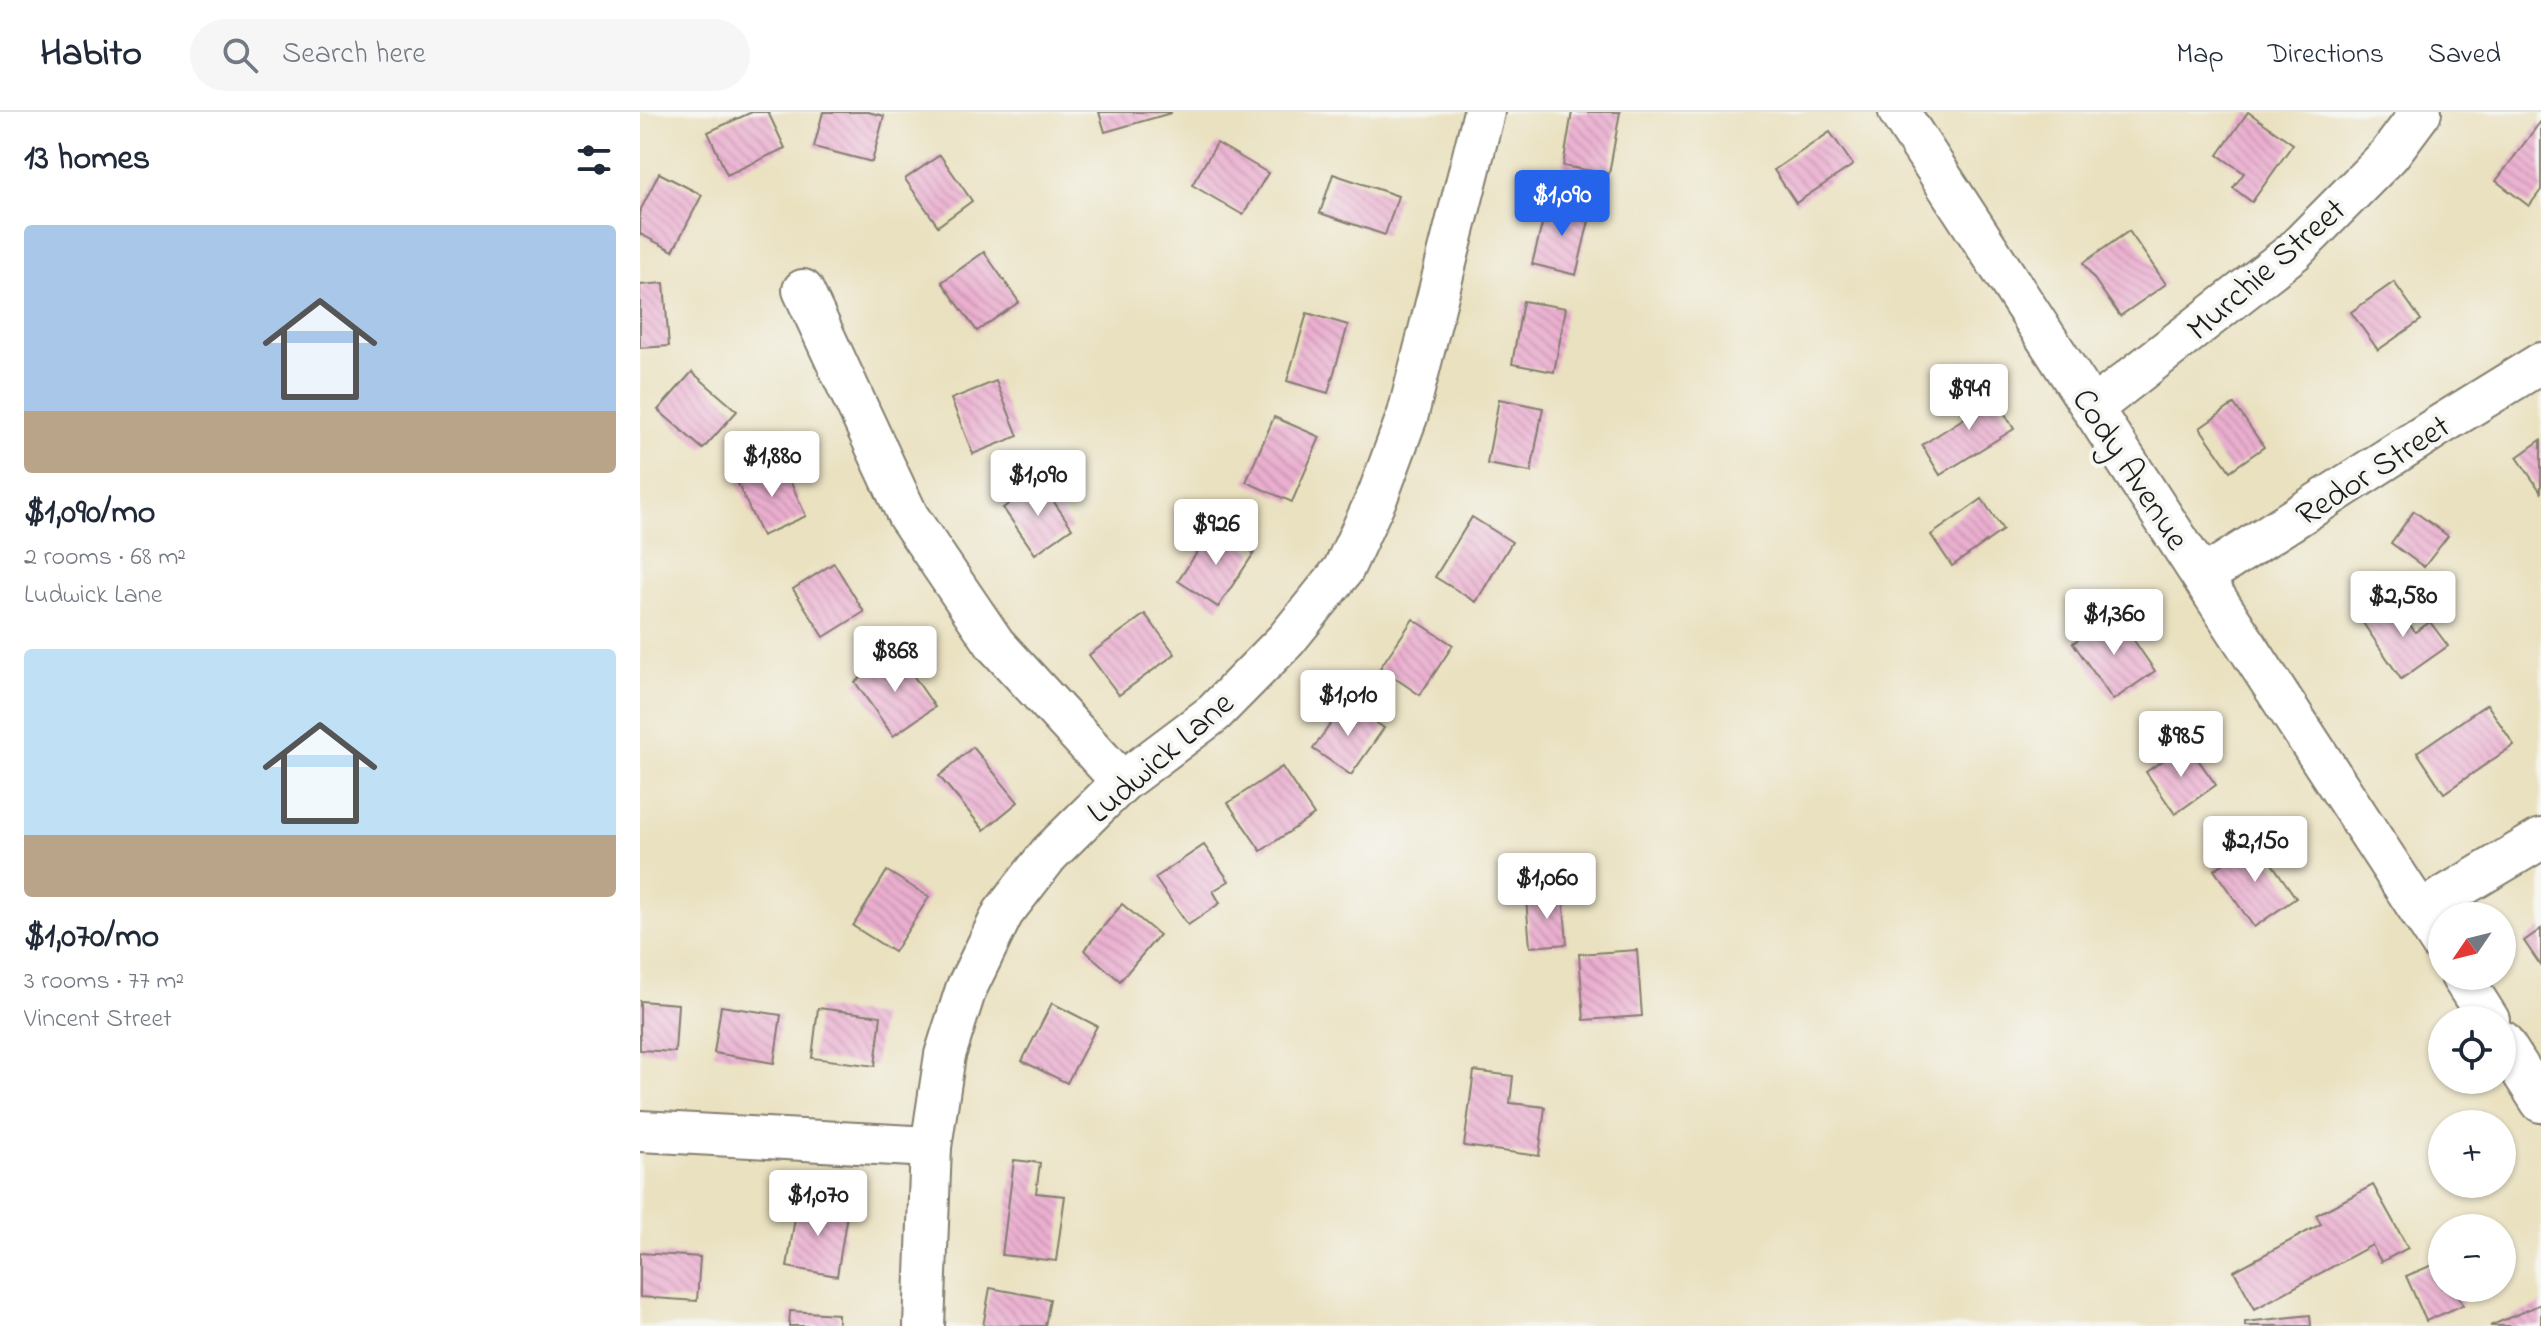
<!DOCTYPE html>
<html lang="en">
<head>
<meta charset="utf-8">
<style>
	body { margin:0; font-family:"Indie Flower",sans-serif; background:#f6f6f7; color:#1f2937; height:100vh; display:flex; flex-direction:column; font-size:30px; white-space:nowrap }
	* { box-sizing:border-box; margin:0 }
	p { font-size:26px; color:#747a83 }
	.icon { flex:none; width:44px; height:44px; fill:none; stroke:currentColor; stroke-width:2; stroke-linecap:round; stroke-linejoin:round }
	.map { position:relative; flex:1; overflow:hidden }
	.side { display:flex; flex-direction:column; background:#fff; width:640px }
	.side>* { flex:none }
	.needle { width:52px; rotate:235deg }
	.controls { position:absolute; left:1788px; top:790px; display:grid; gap:16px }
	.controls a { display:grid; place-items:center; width:88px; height:88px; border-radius:50%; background:#fff; box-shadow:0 2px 6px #0004; font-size:40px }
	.price { position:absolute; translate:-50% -68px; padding:0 18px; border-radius:8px; background:#fff; color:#222; font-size:26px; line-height:52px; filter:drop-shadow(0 2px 4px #0008) }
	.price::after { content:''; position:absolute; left:50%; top:48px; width:24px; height:18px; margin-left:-12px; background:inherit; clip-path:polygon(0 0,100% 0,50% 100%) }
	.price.selected { background:#2563eb; color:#fff }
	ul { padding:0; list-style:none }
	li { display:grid; align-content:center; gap:16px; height:424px; padding:0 24px }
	li span { display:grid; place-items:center; height:248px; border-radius:8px; color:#555 }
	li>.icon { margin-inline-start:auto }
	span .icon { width:144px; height:144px; fill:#fffc; stroke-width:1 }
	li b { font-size:34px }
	h2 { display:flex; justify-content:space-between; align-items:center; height:96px; padding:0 24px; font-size:34px }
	header { display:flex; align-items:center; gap:48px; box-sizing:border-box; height:112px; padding:0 40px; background:#fff; border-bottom:2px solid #e0e1e3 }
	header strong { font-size:38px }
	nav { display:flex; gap:44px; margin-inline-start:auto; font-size:28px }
	.search { width:560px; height:72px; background:#f6f6f7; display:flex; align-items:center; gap:20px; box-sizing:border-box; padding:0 28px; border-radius:44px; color:#747a83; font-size:30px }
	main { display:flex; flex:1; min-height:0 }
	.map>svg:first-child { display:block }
	.building { fill:url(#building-back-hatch) }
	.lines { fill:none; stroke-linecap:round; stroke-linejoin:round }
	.minor-casing { stroke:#837e6e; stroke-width:44 }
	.minor { stroke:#fff; stroke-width:40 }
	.labels { text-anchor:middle; stroke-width:8; stroke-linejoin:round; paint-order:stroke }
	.street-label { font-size:34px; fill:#1c1c1c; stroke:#f6f6f2 }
</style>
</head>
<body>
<header>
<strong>Habito</strong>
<div class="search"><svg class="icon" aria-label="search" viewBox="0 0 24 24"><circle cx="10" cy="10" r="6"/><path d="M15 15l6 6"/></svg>Search here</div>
<nav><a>Map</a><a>Directions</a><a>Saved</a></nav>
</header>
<main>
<section class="side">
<h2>13 homes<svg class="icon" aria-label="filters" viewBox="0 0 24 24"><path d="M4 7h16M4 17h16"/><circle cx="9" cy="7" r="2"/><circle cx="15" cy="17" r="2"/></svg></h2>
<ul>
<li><span style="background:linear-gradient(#a9c7e8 75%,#b9a48a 0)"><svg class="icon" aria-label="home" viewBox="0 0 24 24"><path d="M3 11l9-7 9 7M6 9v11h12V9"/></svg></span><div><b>$1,090/mo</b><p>2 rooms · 68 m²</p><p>Ludwick Lane</p></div></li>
<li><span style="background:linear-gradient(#bfe0f5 75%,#b9a48a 0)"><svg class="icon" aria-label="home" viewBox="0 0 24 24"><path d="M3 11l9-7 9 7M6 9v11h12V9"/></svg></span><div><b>$1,070/mo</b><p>3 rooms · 77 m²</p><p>Vincent Street</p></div></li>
</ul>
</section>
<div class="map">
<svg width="1901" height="1214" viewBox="0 0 1901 1214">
	<defs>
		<pattern id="building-back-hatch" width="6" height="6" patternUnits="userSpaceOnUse" patternTransform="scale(2)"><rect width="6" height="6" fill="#eaaecf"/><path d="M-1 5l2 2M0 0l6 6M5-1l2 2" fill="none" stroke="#c895b1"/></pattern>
	</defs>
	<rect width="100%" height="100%" fill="#f6f6f2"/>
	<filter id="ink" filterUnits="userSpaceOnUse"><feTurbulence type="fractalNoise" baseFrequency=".0125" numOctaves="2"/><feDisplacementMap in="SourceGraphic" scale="16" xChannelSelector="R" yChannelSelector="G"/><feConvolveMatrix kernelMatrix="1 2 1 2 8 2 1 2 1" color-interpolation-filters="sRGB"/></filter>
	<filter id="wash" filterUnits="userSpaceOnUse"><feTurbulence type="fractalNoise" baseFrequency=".006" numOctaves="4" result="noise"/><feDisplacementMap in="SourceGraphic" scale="32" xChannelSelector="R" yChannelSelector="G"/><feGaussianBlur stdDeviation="1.8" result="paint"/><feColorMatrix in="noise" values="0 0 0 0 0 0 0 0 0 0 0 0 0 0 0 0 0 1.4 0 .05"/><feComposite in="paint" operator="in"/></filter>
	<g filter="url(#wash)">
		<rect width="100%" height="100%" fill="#eae1c0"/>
		<g id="blocks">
			<g class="building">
				<polygon points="112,0 128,0 145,36 87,63 68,20"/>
				<polygon points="183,0 228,0 244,4 232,50 174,35"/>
				<polygon points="459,0 531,0 531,1 465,20"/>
				<polygon points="932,0 980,0 969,62 923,54"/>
				<polygon points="1608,0 1653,32 1612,90 1593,76 1604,61 1578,43"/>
				<polygon points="1901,9 1901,78 1889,94 1856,69"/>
				<polygon points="1190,20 1213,53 1156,91 1134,58"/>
				<polygon points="577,31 628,61 603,103 552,73"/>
				<polygon points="300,43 332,89 298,114 265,67"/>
				<polygon points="19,61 62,83 33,139 0,122 0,99"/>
				<polygon points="693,62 758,84 745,123 680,101"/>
				<polygon points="908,89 951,100 936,163 892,152"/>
				<polygon points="1489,119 1526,172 1480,204 1443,151"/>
				<polygon points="344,140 379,190 337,219 302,170"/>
				<polygon points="1754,170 1781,208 1738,238 1711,200"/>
				<polygon points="24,171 29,234 0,236 0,173"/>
				<polygon points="883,189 926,196 914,260 872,252"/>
				<polygon points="667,201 708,213 688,281 647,269"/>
				<polygon points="52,260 97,299 63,337 18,298"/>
				<polygon points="356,269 378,324 333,342 311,287"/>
				<polygon points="1348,274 1374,317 1300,363 1282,333 1326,305 1319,292"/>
				<polygon points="859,287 903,296 891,360 847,352"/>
				<polygon points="1594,292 1624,335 1590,359 1560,316"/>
				<polygon points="634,305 680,325 652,390 606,370"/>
				<polygon points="1901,328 1901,380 1877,345"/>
				<polygon points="141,349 166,404 122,424 97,370"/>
				<polygon points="400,370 432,416 395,442 363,396"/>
				<polygon points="1342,387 1363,418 1312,454 1291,423"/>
				<polygon points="1774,399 1808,424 1784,455 1751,431"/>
				<polygon points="832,405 872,430 836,490 795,465"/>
				<polygon points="574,415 614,441 578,495 538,469"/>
				<polygon points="194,451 224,500 184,525 153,477"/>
				<polygon points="1752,486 1775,520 1790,510 1808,534 1761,567 1721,508"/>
				<polygon points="1475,501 1515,559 1473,588 1433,531"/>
				<polygon points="505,502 535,542 479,583 449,543"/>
				<polygon points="773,507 813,533 780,583 740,556"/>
				<polygon points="257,540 295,595 253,624 215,570"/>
				<polygon points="706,590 744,616 711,663 673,637"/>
				<polygon points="1847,592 1874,633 1804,681 1777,640"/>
				<polygon points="1547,632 1576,673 1535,702 1506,660"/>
				<polygon points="333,635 378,690 344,718 299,664"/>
				<polygon points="642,655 674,703 621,739 588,691"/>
				<polygon points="1616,729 1656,786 1614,815 1574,758"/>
				<polygon points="564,733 589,769 573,779 580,791 548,813 515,766"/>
				<polygon points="247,759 289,785 254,840 213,814"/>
				<polygon points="923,783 927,832 890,835 886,787"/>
				<polygon points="482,792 519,823 480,869 444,838"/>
				<polygon points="1901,817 1901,854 1884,829"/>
				<polygon points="997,838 1002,904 944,908 939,842"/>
				<polygon points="0,889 38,892 35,940 0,938"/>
				<polygon points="412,891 457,914 427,971 382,949"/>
				<polygon points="81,894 141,903 134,951 74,941"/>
				<polygon points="178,896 241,904 235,954 172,946"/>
				<polygon points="834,959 873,964 870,991 905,995 899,1044 824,1034"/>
				<polygon points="374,1048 400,1051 396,1081 425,1084 416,1149 362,1143"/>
				<polygon points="1733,1073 1768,1136 1741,1150 1732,1133 1615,1197 1594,1159 1681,1112 1676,1103"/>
				<polygon points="158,1087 208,1096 197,1164 147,1155"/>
				<polygon points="0,1141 60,1145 57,1189 0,1185"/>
				<polygon points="1802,1149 1802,1176 1815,1176 1823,1193 1786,1209 1766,1164"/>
				<polygon points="350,1176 410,1187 405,1214 343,1214"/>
				<polygon points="1901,1192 1901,1214 1850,1214"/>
				<polygon points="150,1199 198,1202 198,1214 149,1214"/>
				<polygon points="1670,1203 1671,1214 1605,1214 1605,1210"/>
			</g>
		</g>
	</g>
	<g filter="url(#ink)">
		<use href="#blocks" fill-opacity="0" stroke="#837e6e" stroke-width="2"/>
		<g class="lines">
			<defs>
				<g id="minor">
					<polyline points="1259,0 1802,833"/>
					<polyline points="163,178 268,404 355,532 482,670"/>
					<polyline points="1453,296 1653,140 1749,43 1781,0"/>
					<polyline points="1564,464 1797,315 1901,251"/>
					<polyline points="1780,799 1901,727"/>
					<polyline points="1821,864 1849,908"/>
					<polyline points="1862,929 1901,990"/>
					<polyline points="0,1019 291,1035"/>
					<polyline points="284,1214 291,1035 305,943 326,877 363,801 409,742 482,670 574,601 646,528 703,458 738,383 768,302 844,0"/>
				</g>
			</defs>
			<use href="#minor" class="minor-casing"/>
			<use href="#minor" class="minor"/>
		</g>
	</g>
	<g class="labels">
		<g class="street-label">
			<text transform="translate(1625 156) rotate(-41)" y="12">Murchie Street</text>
			<text transform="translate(1492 356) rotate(57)" y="12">Cody Avenue</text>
			<text transform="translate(1732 357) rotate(-33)" y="12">Redor Street</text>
			<text transform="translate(519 644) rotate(-41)" y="12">Ludwick Lane</text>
		</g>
	</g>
</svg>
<div class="controls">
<a><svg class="needle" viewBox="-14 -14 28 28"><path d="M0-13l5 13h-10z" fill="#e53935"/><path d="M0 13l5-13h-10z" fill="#747a83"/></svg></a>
<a><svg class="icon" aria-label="locate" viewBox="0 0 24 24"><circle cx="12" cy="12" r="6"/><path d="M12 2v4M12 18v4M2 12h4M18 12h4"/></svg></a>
<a>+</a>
<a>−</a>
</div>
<b class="price selected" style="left:922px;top:126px">$1,090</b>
<b class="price" style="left:1329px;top:320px">$949</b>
<b class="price" style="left:132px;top:387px">$1,880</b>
<b class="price" style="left:398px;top:406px">$1,090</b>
<b class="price" style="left:576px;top:455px">$926</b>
<b class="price" style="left:1763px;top:527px">$2,580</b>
<b class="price" style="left:1474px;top:545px">$1,360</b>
<b class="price" style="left:255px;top:582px">$868</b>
<b class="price" style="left:708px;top:626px">$1,010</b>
<b class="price" style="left:1541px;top:667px">$985</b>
<b class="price" style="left:1615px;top:772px">$2,150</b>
<b class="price" style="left:907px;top:809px">$1,060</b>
<b class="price" style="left:178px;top:1126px">$1,070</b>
</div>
</main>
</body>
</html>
